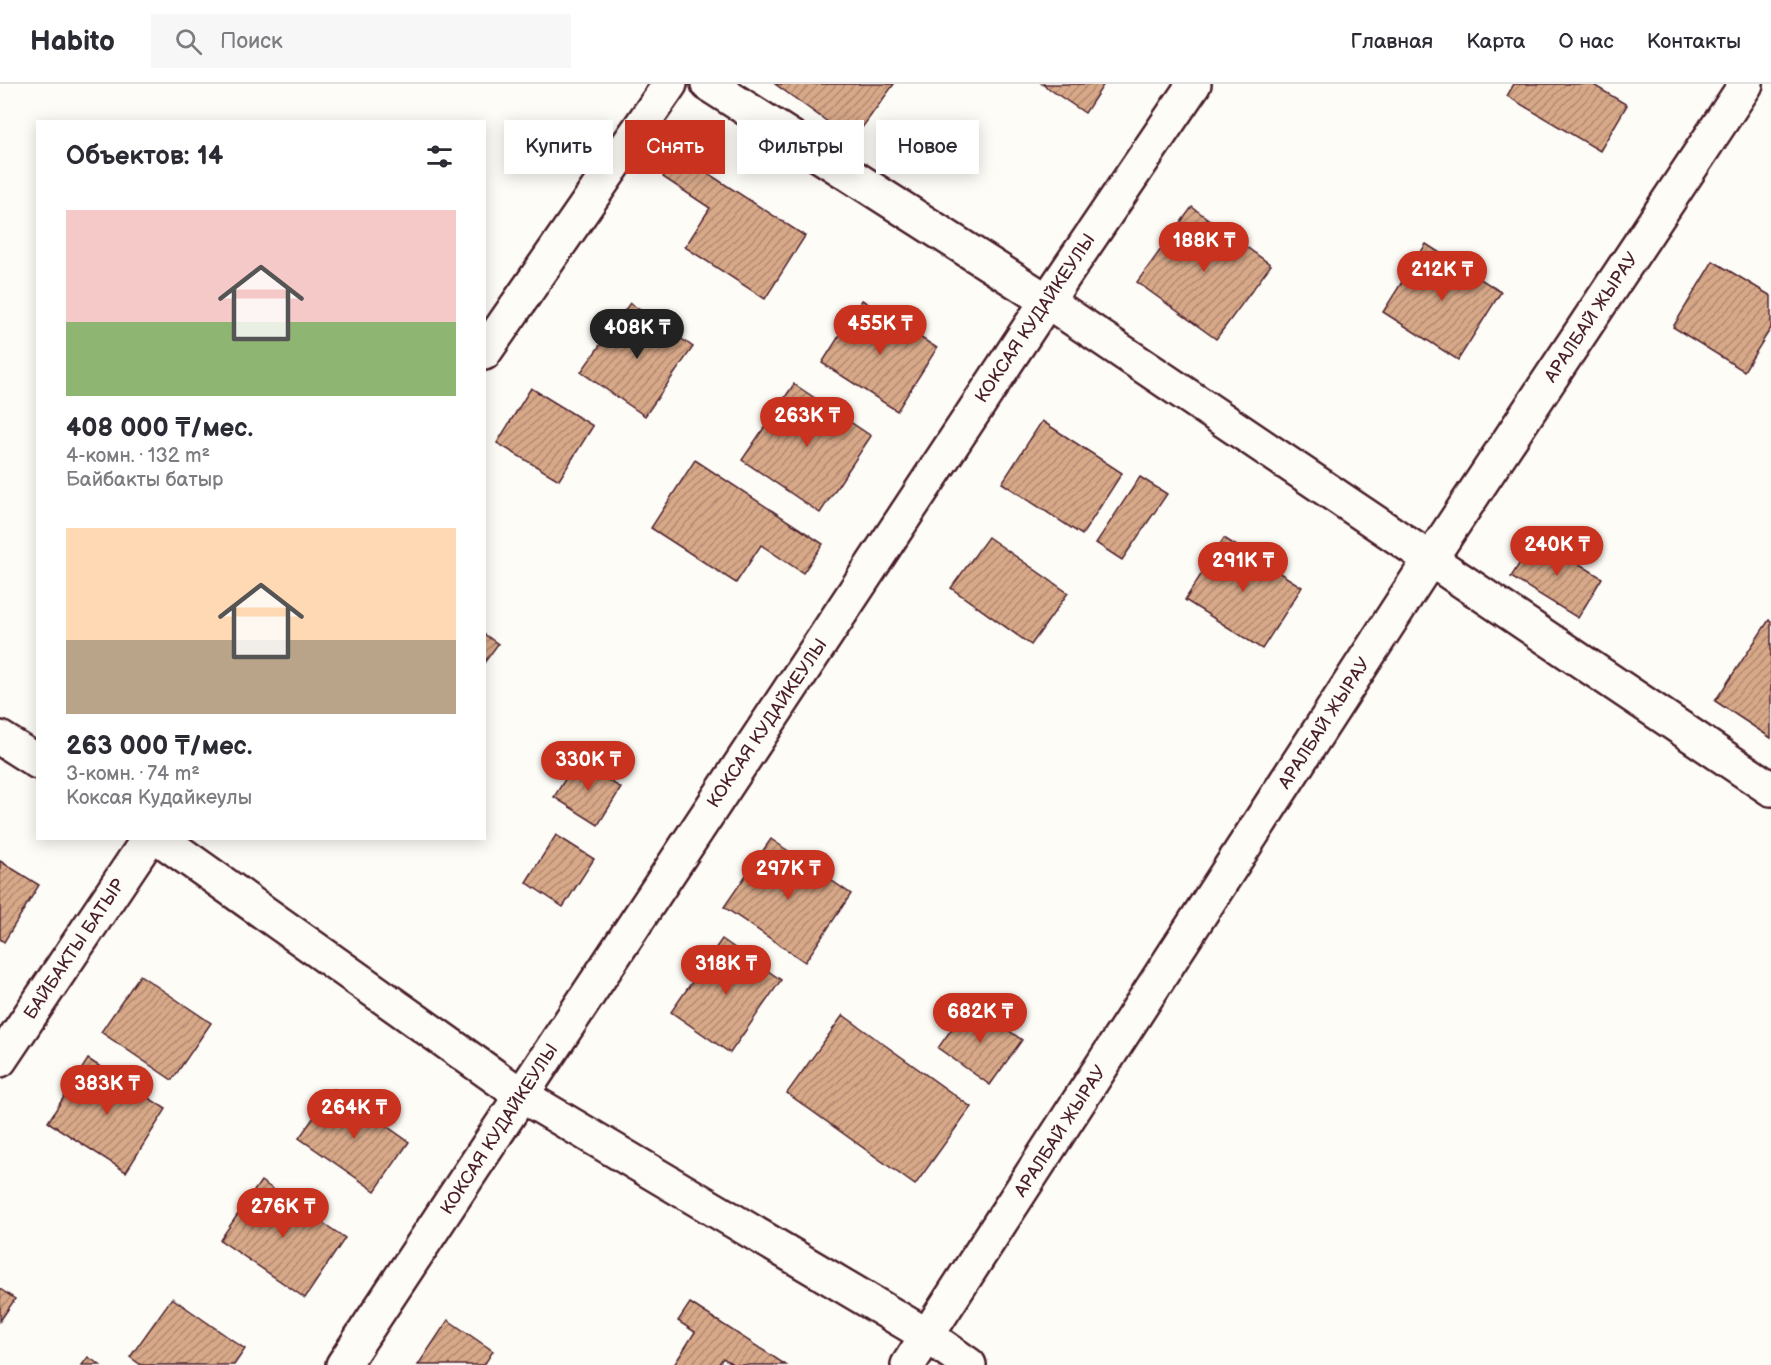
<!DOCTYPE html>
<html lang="ru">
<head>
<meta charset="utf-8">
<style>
	body { margin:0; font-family:"Balsamiq Sans",sans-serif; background:#f7f7f7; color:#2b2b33; height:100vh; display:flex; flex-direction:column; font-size:22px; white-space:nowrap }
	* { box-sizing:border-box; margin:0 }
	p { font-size:20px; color:#7c7c81 }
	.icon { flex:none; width:33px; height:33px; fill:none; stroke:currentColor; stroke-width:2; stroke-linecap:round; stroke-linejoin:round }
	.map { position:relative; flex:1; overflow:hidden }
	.details { position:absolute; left:36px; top:36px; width:450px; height:720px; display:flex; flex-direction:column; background:#fff; border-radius:0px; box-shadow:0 3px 15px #0003 }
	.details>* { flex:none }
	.hud { position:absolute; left:504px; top:36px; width:570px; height:54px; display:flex; gap:12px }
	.price { position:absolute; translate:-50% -51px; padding:0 14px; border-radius:21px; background:#c8321e; color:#fff; font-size:20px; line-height:39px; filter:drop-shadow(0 2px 3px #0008) }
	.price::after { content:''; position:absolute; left:50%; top:36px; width:18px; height:14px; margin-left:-9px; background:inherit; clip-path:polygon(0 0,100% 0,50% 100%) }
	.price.on { background:#222; color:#fff }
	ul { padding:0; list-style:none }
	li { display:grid; align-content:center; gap:12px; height:318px; padding:0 30px }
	li span { display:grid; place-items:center; height:186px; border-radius:0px; color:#555 }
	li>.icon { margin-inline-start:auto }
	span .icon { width:108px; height:108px; fill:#fffc; stroke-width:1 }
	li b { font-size:26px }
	h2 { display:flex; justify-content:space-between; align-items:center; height:72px; padding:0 30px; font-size:26px }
	.chip { padding:0 21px; border-radius:0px; background:#fff; box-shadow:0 3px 15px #0003; font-size:21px; line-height:54px }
	.chip.on { background:#c8321e; color:#fff }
	header { display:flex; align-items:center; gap:36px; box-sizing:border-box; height:84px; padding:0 30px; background:#fff; border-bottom:2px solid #e1e1e2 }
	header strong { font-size:28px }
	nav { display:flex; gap:33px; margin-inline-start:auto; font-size:21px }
	.search { width:420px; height:54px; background:#f7f7f7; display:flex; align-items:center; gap:15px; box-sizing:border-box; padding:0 21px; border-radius:0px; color:#7c7c81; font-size:22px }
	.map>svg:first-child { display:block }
	.building { fill:url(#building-hatch); stroke:#4a1f2b; stroke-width:1.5 }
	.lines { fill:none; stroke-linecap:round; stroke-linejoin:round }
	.street-casing { stroke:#4a1f2b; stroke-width:38 }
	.street { stroke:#fdfcf7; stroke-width:33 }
	.labels { text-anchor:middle; stroke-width:6; stroke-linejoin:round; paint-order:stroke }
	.street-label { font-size:18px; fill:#4a1f2b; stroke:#fdfcf7 }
</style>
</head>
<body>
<header>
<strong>Habito</strong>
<div class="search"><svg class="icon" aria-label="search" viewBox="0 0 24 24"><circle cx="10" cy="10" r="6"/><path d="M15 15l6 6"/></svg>Поиск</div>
<nav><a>Главная</a><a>Карта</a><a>О нас</a><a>Контакты</a></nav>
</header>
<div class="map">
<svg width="1771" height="1281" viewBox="0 0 1771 1281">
	<defs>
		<pattern id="building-hatch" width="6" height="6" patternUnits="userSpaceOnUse" patternTransform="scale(1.5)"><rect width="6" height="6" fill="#d8a989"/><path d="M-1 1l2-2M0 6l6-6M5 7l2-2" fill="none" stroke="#b18970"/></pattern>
	</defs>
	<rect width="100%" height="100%" fill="#fdfcf7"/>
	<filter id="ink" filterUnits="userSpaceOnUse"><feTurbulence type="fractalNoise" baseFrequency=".0167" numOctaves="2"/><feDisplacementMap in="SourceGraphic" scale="12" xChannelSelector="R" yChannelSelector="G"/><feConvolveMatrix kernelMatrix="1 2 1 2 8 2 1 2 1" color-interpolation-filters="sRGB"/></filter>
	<g filter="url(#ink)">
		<g class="building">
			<polygon points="775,0 894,0 853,56"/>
			<polygon points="1042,0 1104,0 1085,29"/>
			<polygon points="1514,0 1592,0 1627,21 1600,67 1507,12"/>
			<polygon points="678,70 805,152 765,215 685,163 710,124 663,93"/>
			<polygon points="1192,123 1271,181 1216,255 1137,198"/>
			<polygon points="1426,160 1501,208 1458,276 1383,228"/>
			<polygon points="1713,177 1771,212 1771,244 1744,287 1673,243"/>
			<polygon points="862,216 937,264 897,327 822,279"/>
			<polygon points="630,219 693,263 645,332 581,288"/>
			<polygon points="794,300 871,352 820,429 742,376"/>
			<polygon points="531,304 593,342 559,396 497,359"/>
			<polygon points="1042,337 1122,389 1082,451 1002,399"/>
			<polygon points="695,376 823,460 803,489 761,461 736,499 651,444"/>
			<polygon points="1140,393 1167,410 1122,476 1096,459"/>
			<polygon points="988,453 1068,509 1031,561 951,504"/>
			<polygon points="1536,453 1602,494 1578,534 1511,493"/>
			<polygon points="1224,454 1302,503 1262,565 1185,516"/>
			<polygon points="1769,536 1771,537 1771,654 1715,617"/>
			<polygon points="484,550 498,560 484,579"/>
			<polygon points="577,676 621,704 598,741 554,713"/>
			<polygon points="556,751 594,775 563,823 526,798"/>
			<polygon points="771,755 851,810 805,878 724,823"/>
			<polygon points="0,777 39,801 4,858 0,855"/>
			<polygon points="722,855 781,896 730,969 671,928"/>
			<polygon points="140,891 211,939 172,996 101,948"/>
			<polygon points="970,919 1022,956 990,1001 938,964"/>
			<polygon points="843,931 971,1023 915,1101 787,1009"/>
			<polygon points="88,975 166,1025 126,1088 48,1038"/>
			<polygon points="334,1005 409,1058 375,1107 299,1054"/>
			<polygon points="261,1097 345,1154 305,1214 220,1156"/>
			<polygon points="0,1205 15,1215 0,1237"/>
			<polygon points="172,1214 245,1265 234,1281 141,1281 130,1273"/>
			<polygon points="690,1219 786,1281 734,1281 723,1274 718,1281 674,1281 695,1248 678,1237"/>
			<polygon points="448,1236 493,1267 484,1281 418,1281"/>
			<polygon points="88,1273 100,1281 82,1281"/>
		</g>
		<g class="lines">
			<defs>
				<g id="street">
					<polyline points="708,0 1047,217 1771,705"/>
					<polyline points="484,269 670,0"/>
					<polyline points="0,654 38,678"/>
					<polyline points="159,754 521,1011 928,1252 969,1281"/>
					<polyline points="0,976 149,754"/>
					<polyline points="343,1281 1047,217 1194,0"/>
					<polyline points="908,1281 1431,474 1746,0"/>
				</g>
			</defs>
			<use href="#street" class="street-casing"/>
			<use href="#street" class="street"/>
		</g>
	</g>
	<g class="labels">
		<g class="street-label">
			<text transform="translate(1591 233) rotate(-56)" y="6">АРАЛБАЙ ЖЫРАУ</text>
			<text transform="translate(1035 234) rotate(-56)" y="6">КОКСАЯ КУДАЙКЕУЛЫ</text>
			<text transform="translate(767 639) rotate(-56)" y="6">КОКСАЯ КУДАЙКЕУЛЫ</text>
			<text transform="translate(1324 639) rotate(-57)" y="6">АРАЛБАЙ ЖЫРАУ</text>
			<text transform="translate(74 865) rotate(-56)" y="6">БАЙБАКТЫ БАТЫР</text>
			<text transform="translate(499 1045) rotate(-57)" y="6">КОКСАЯ КУДАЙКЕУЛЫ</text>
			<text transform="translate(1060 1047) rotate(-57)" y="6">АРАЛБАЙ ЖЫРАУ</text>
		</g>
	</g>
</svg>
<b class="price" style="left:1204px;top:189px">188K ₸</b>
<b class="price" style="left:1442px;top:218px">212K ₸</b>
<b class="price" style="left:880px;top:272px">455K ₸</b>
<b class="price on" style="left:637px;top:276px">408K ₸</b>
<b class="price" style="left:807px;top:364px">263K ₸</b>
<b class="price" style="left:1557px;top:493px">240K ₸</b>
<b class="price" style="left:1243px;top:509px">291K ₸</b>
<b class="price" style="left:588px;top:708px">330K ₸</b>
<b class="price" style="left:788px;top:817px">297K ₸</b>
<b class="price" style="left:726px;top:912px">318K ₸</b>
<b class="price" style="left:980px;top:960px">682K ₸</b>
<b class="price" style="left:107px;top:1032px">383K ₸</b>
<b class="price" style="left:354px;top:1056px">264K ₸</b>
<b class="price" style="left:283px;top:1155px">276K ₸</b>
<div class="hud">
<a class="chip">Купить</a>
<a class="chip on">Снять</a>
<a class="chip">Фильтры</a>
<a class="chip">Новое</a>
</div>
<section class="details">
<h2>Объектов: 14<svg class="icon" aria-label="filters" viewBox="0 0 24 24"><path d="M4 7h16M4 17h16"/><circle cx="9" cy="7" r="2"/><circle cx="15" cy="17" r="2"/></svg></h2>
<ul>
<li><span style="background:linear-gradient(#f6c9c9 60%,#8fb573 0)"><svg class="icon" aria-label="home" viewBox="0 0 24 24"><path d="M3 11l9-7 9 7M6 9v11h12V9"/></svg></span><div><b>408 000 ₸/мес.</b><p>4-комн. · 132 m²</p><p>Байбакты батыр</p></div></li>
<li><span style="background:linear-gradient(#ffd9b3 60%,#b9a48a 0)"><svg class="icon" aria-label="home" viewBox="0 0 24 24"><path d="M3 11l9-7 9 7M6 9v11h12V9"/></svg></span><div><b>263 000 ₸/мес.</b><p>3-комн. · 74 m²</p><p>Коксая Кудайкеулы</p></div></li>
</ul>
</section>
</div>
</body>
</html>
